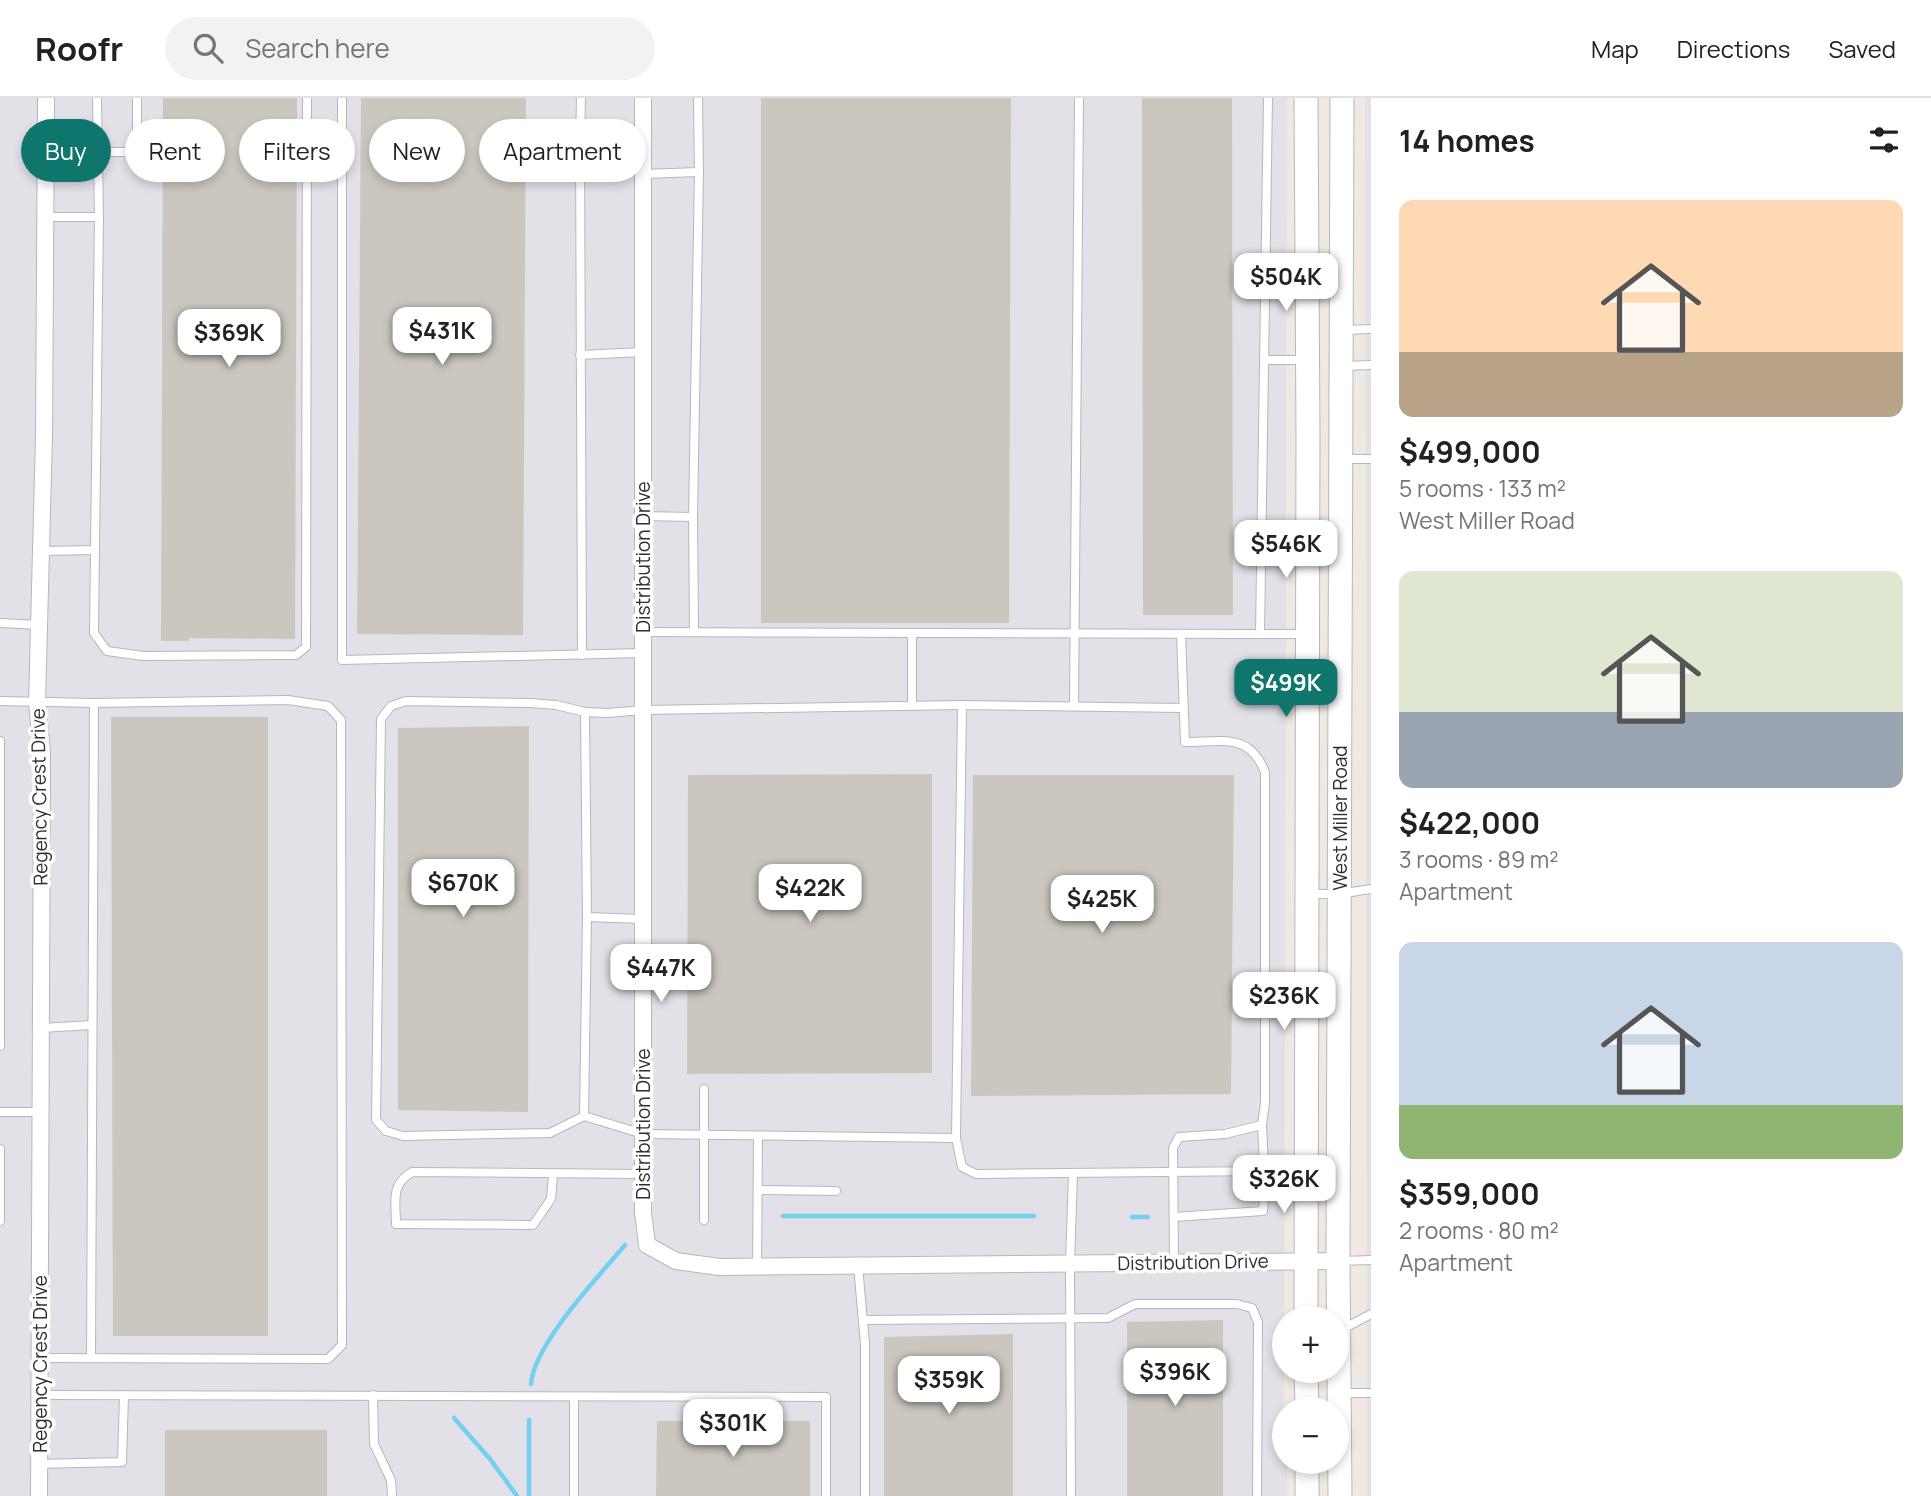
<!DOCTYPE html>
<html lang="en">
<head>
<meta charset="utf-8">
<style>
	body { margin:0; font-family:Manrope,sans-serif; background:#f2f2f2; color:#202124; height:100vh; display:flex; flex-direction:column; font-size:26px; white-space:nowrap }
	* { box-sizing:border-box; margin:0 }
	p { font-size:23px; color:#757577 }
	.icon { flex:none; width:38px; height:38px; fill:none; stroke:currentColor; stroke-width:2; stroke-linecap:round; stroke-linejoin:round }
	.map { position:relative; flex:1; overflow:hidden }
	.side { display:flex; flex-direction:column; background:#fff; width:560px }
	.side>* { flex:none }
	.top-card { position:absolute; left:21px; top:21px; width:665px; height:63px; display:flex; gap:14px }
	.controls { position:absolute; left:1272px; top:1208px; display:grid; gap:14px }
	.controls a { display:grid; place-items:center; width:77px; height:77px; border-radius:50%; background:#fff; box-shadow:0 4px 10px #0003; font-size:35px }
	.price { position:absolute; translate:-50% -60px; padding:0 16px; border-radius:14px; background:#fff; color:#222; font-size:23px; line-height:46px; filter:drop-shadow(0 2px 4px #0008) }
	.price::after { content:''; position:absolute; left:50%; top:42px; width:21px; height:16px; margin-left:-10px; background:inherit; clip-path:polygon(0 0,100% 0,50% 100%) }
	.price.current { background:#0f766e; color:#fff }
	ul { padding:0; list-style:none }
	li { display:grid; align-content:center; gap:14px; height:371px; padding:0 28px }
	li span { display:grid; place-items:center; height:217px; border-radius:14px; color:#555 }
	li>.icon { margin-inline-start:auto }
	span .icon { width:126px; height:126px; fill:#fffc; stroke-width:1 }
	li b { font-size:30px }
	h2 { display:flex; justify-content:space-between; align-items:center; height:84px; padding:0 28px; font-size:30px }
	.chip { padding:0 24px; border-radius:32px; background:#fff; box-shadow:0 4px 10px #0003; font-size:24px; line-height:63px }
	.chip.current { background:#0f766e; color:#fff }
	header { display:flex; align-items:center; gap:42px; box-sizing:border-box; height:98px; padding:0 35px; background:#fff; border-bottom:2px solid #e0e0e0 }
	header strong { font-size:33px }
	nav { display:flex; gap:38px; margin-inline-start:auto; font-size:24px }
	.search { width:490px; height:63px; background:#f2f2f2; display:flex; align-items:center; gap:18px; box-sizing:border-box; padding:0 24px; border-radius:38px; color:#757577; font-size:26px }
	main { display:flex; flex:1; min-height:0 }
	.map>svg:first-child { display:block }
	.industrial { fill:#e3e1e8 }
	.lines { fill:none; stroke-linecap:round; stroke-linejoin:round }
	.stream { stroke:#75cff0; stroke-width:4.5 }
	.building { fill:#cbc7bf }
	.lane-casing { stroke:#b4b7c1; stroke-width:10 }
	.street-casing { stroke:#b4b7c1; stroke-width:18 }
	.secondary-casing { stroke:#b4b7c1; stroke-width:25 }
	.lane { stroke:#fff; stroke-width:8 }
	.street { stroke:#fff; stroke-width:16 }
	.secondary { stroke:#fff; stroke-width:23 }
	.labels { text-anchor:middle; stroke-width:7; stroke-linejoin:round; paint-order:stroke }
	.street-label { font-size:19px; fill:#2e2e2e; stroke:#fff }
</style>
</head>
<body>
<header>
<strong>Roofr</strong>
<div class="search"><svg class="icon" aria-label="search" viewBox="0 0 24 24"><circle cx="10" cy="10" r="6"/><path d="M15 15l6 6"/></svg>Search here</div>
<nav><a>Map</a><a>Directions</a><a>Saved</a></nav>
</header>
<main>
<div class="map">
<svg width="1371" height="1398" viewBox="0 0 1371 1398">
	<rect width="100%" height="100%" fill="#efe9e1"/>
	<g class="industrial">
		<polygon points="0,0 1287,0 1284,1363 1287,1363 1287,1398 0,1398"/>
		<polygon points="1365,0 1371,0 1371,1398 1367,1398"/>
	</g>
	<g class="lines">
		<g class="stream">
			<polyline points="783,1118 1034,1118"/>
			<polyline points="1132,1119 1148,1119"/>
			<path d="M531,1286C534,1246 599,1178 625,1147"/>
			<polyline points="454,1320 490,1361 517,1398"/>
			<polyline points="529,1322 529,1398"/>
		</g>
	</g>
	<g class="building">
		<polygon points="163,0 297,0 295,541 189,540 189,543 161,543"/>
		<polygon points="361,0 526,0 523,537 357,536"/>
		<polygon points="761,0 1011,0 1009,525 761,525"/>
		<polygon points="1142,0 1232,0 1233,517 1143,517"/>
		<polygon points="111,619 268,619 268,1238 113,1238"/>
		<polygon points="529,628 528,1014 398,1012 398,630"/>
		<polygon points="932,676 932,975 687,976 688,677"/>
		<polygon points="973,677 1234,677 1231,996 971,998"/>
		<polygon points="1223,1222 1223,1398 1127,1398 1127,1224"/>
		<polygon points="1013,1236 1013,1398 884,1398 884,1239"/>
		<polygon points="657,1323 810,1323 810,1398 656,1398"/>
		<rect x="165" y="1332" width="162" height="66"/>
	</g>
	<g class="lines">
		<defs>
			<g id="lane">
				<polyline points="97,0 99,119"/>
				<polyline points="342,0 342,562 643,555"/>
				<polyline points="581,0 580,43 643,47"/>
				<polyline points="1268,0 1260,536 1306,536"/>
				<polyline points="580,43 582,557"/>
				<polyline points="98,54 128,54 137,43 137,0"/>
				<polyline points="643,76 699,74 698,0"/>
				<polyline points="45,119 99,119 94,535 107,553 143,558 296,557 306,549 307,0"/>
				<polyline points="1344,232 1371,231"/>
				<polyline points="580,257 643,254"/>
				<polyline points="1264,262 1305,262"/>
				<polyline points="1344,268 1371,267"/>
				<polyline points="1343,359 1351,361 1371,361"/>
				<polyline points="643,418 693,419 699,74"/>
				<polyline points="693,419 694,534"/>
				<polyline points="42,453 95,452"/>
				<polyline points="0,525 39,527"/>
				<polyline points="643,534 1260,536"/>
				<polyline points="912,535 912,607"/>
				<polyline points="0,603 94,605 288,602 328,608 341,622 342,1247 328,1261 40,1260"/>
				<polyline points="1074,608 1079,0"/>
				<polyline points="1183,610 962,607 956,1040 962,1069 976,1076 1265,1073"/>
				<polyline points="0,643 0,948"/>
				<polyline points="1308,796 1339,796 1371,791"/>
				<polyline points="587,819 643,821"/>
				<polyline points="41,930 92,927"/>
				<polyline points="704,991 704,1122"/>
				<polyline points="0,1014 40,1014"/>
				<polyline points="584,1018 587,819 585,614"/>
				<polyline points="956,1040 643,1036 584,1018 550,1035 403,1038 386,1033 376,1022 381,621 391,608 406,603 530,605 556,607 585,614 608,615 643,612 962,607"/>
				<polyline points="0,1051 0,1123"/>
				<path d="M553,1077L551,1101L533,1127L396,1126C396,1104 390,1087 412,1074L643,1076"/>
				<polyline points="758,1092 836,1093"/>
				<polyline points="1174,1119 1263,1113 1265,1086 1262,1027"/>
				<polyline points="1339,1163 1371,1162"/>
				<path d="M1174,1164L1173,1050L1179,1039L1225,1036L1262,1027L1265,1005V674C1249,634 1221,644 1185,644L1181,536"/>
				<polyline points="858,1168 865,1246 865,1398"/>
				<polyline points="757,1169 758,1038"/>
				<polyline points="863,1222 1108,1220 1135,1206 1237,1206 1252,1210 1258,1224 1257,1398"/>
				<polyline points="1341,1232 1371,1216"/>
				<polyline points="91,1260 94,605"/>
				<polyline points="1342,1295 1371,1295"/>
				<polyline points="40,1297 826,1299 826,1398"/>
				<polyline points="373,1297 374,1346 391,1382 392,1398"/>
				<polyline points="574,1299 574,1398"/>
				<polyline points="39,1366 122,1364 124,1297"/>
				<polyline points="1071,1398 1070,1165 1073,1075"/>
			</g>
			<g id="street">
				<polyline points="643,0 643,1114 647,1147 676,1163 719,1169 1338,1163"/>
				<polyline points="39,1398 42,653 37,605 44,338 46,0"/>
			</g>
			<g id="secondary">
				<polyline points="1306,1220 1308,339 1306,0"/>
				<polyline points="1306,1272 1307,1311"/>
				<polyline points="1307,1363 1307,1398"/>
				<polyline points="1340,1398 1338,1163 1342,0"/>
			</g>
		</defs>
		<use href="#lane" class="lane-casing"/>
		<use href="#street" class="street-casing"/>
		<use href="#secondary" class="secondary-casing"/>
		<use href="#lane" class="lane"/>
		<use href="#street" class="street"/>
		<use href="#secondary" class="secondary"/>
	</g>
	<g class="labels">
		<g class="street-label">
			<text transform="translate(643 459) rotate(-90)" y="7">Distribution Drive</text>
			<text transform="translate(39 699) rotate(-91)" y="7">Regency Crest Drive</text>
			<text transform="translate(1340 720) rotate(-90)" y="7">West Miller Road</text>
			<text transform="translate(643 1026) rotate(-90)" y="7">Distribution Drive</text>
			<text transform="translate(1193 1164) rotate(-1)" y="7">Distribution Drive</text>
			<text transform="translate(40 1266) rotate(-90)" y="7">Regency Crest Drive</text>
		</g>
	</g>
</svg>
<div class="controls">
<a>+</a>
<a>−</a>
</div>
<b class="price" style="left:1286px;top:215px">$504K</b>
<b class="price" style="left:442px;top:269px">$431K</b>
<b class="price" style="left:229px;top:271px">$369K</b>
<b class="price" style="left:1286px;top:482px">$546K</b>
<b class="price current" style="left:1286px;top:621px">$499K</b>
<b class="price" style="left:463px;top:821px">$670K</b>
<b class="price" style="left:810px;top:826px">$422K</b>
<b class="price" style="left:1102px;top:837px">$425K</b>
<b class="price" style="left:661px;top:906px">$447K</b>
<b class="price" style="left:1284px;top:934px">$236K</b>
<b class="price" style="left:1284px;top:1117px">$326K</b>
<b class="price" style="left:1175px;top:1310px">$396K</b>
<b class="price" style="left:949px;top:1318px">$359K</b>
<b class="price" style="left:733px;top:1361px">$301K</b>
<div class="top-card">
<a class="chip current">Buy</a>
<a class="chip">Rent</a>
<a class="chip">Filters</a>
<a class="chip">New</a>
<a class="chip">Apartment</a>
</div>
</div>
<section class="side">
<h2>14 homes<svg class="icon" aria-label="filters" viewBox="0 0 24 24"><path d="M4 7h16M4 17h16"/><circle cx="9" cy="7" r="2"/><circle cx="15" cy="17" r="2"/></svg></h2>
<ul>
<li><span style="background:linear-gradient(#ffd9b3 70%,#b9a48a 0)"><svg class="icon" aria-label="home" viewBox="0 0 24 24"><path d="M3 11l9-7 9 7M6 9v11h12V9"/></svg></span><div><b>$499,000</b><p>5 rooms · 133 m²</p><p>West Miller Road</p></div></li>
<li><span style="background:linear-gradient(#dfe7d0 65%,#9aa5b1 0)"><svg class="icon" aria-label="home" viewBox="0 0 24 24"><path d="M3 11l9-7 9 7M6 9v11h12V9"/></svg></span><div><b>$422,000</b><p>3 rooms · 89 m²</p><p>Apartment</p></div></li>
<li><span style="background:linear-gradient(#c9d6e8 75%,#8fb573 0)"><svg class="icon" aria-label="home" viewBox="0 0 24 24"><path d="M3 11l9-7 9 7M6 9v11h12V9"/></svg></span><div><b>$359,000</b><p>2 rooms · 80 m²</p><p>Apartment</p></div></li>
</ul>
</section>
</main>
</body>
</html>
